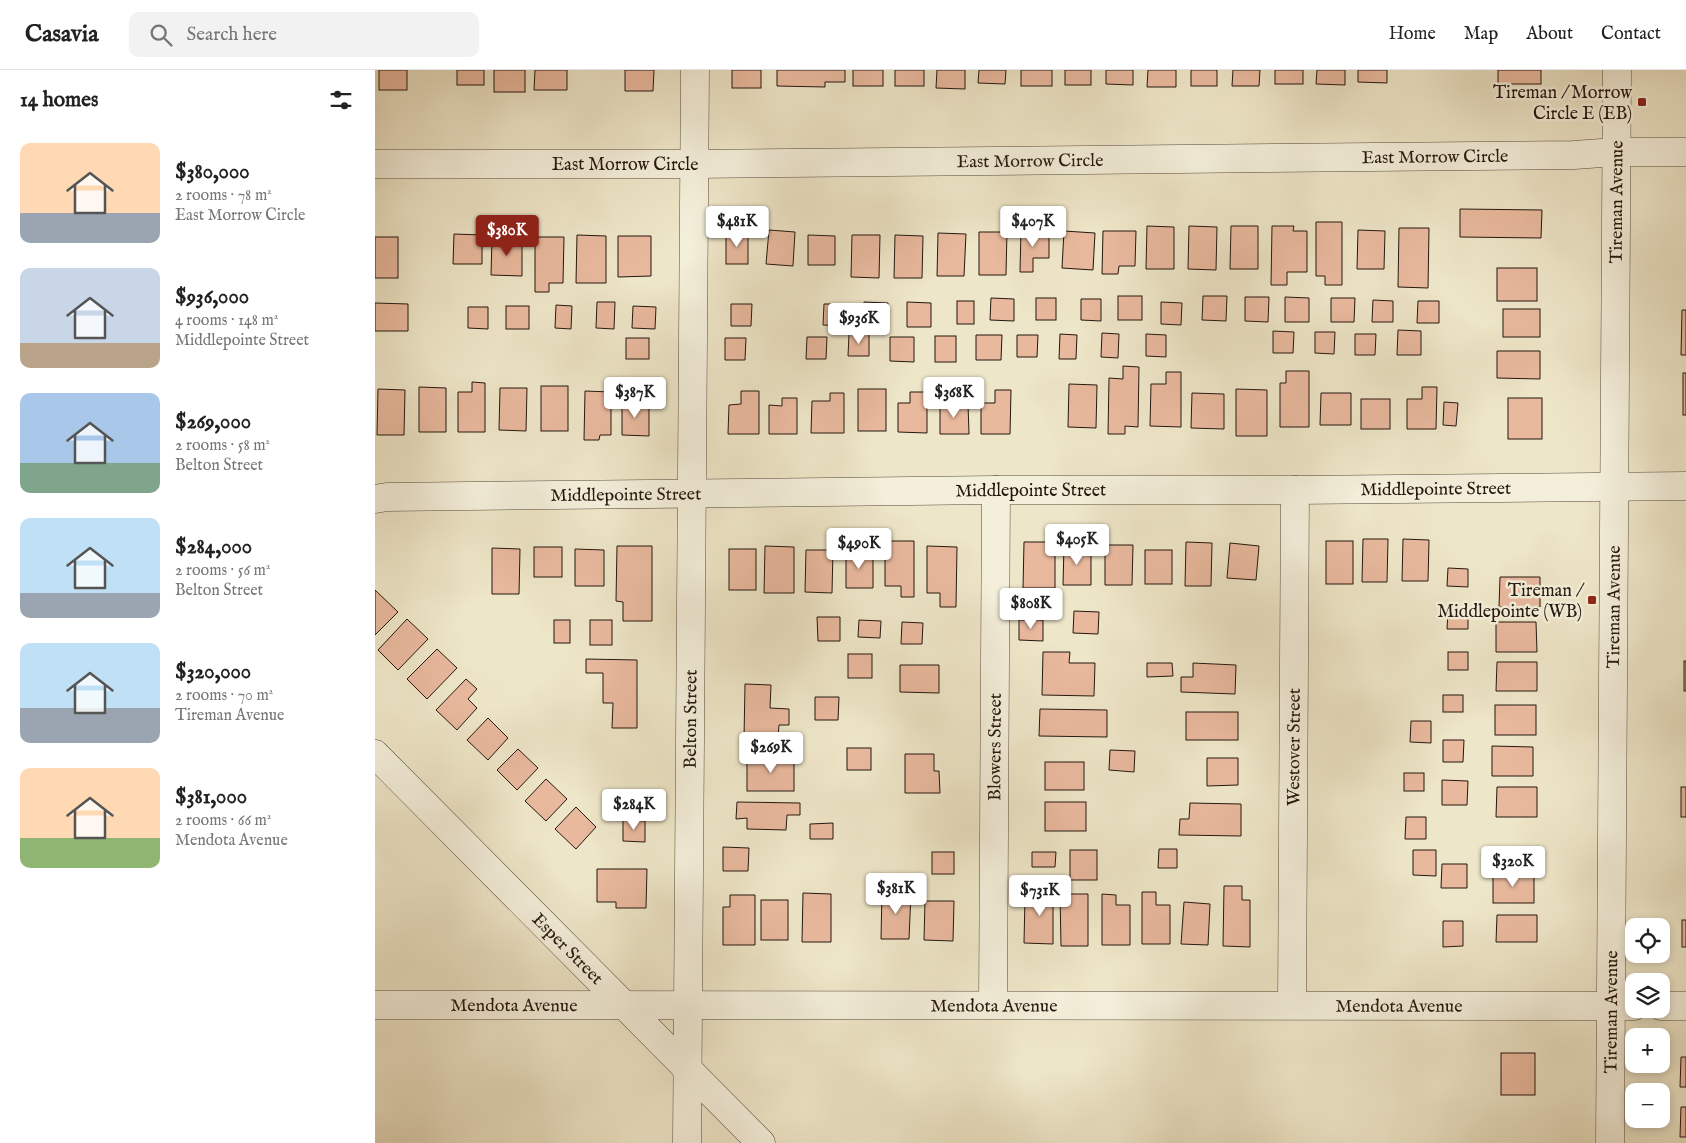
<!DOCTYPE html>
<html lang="en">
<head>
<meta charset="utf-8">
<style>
	body { margin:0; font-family:"IM FELL English",serif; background:#f2f2f2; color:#222; height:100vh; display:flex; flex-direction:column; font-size:19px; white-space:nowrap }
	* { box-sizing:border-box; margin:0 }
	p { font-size:16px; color:#767676 }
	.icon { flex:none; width:28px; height:28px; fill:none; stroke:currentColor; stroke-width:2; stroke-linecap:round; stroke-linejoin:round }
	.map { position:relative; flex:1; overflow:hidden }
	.side { display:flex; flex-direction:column; background:#fff; width:375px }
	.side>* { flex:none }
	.tools { position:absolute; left:1250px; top:848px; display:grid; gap:10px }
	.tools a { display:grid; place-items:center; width:45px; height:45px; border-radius:10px; background:#fff; box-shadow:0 2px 8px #0003; font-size:25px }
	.price { position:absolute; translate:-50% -42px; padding:0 11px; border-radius:5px; background:#fff; color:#222; font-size:16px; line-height:32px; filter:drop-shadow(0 1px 2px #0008) }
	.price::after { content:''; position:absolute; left:50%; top:30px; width:15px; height:11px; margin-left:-8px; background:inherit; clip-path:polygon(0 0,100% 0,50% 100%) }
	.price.selected { background:#8f2418; color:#fff }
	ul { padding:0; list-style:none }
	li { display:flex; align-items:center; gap:15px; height:125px; padding:0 20px }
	li span { display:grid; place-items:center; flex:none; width:140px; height:100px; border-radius:10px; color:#555 }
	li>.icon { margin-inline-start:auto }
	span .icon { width:60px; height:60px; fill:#fffc; stroke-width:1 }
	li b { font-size:21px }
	h2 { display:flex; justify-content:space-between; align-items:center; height:60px; padding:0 20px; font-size:21px }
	header { display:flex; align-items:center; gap:30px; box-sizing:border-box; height:70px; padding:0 25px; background:#fff; border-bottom:1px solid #e0e0e0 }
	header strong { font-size:24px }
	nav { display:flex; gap:28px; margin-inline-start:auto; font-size:18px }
	.search { width:350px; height:45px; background:#f2f2f2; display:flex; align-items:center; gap:12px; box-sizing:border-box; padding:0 18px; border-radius:10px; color:#767676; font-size:19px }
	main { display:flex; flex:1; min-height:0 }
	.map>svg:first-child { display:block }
	.building { fill:#e9b99e; stroke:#25170f }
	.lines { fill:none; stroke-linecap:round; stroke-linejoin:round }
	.minor-casing { stroke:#574b3d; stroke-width:29 }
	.minor { stroke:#f4efdb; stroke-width:28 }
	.poi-dot { fill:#8f2418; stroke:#f4efdb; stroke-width:2 }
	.labels { text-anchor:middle; stroke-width:5; stroke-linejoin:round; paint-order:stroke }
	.poi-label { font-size:18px; fill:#25170f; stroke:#f4efdb; text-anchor:end }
	.street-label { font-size:18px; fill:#25170f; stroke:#f4efdb }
</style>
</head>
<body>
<header>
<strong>Casavia</strong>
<div class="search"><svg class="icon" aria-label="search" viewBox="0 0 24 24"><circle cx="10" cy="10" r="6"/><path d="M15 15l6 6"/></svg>Search here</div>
<nav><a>Home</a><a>Map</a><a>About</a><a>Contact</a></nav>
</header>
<main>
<section class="side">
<h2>14 homes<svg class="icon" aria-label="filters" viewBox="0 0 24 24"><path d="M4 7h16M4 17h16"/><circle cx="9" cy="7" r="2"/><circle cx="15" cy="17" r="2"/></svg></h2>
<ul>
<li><span style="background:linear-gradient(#ffd9b3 70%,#9aa5b1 0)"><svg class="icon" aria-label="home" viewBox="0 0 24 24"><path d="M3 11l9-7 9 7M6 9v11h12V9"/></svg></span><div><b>$380,000</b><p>2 rooms · 78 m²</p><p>East Morrow Circle</p></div></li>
<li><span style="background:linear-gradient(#c9d6e8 75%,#b9a48a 0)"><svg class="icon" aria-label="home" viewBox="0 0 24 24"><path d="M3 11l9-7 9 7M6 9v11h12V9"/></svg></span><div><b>$936,000</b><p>4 rooms · 148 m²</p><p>Middlepointe Street</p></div></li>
<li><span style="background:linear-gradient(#a9c7e8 70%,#7fa58c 0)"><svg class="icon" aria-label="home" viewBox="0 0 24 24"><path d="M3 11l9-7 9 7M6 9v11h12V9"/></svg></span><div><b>$269,000</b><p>2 rooms · 58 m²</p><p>Belton Street</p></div></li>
<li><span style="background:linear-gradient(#bfe0f5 75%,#9aa5b1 0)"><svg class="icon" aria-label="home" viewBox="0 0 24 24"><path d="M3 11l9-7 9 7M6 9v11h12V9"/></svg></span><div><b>$284,000</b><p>2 rooms · 56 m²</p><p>Belton Street</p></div></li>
<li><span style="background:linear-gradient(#bfe0f5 65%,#9aa5b1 0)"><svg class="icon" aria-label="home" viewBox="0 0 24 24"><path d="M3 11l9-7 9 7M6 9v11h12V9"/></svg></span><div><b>$320,000</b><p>2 rooms · 70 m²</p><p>Tireman Avenue</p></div></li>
<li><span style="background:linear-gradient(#ffd9b3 70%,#8fb573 0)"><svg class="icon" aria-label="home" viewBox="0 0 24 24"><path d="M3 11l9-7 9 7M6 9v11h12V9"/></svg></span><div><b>$381,000</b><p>2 rooms · 66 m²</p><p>Mendota Avenue</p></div></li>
</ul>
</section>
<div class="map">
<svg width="1311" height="1073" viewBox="0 0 1311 1073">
	<rect width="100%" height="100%" fill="#eee6c8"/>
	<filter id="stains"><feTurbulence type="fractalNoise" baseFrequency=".004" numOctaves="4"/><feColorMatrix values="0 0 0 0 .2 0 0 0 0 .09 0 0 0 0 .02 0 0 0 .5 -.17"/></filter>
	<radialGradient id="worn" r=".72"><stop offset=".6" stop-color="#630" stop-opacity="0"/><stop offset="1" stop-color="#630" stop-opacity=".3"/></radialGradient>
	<g class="building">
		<rect x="4" y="0" width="28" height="20"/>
		<rect x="82" y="0" width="27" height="15"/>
		<rect x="119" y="0" width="31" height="22"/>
		<polygon points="160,0 192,0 192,20 159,20"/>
		<polygon points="250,0 279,0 278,21 250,21"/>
		<rect x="357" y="0" width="29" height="18"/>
		<polygon points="402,0 470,0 470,12 450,12 450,17 402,16"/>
		<rect x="478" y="0" width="30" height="16"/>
		<rect x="520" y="0" width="29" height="16"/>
		<polygon points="562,0 590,0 590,19 561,18"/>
		<polygon points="604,0 631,0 630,14 603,13"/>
		<rect x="646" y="0" width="31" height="16"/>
		<rect x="690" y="0" width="26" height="15"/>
		<polygon points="731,0 758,0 758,15 731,14"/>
		<polygon points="773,0 801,0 801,17 772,17"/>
		<rect x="816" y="0" width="26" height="16"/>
		<polygon points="858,0 885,0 884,16 857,16"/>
		<rect x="900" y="0" width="28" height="14"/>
		<polygon points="942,0 970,0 970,15 941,14"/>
		<polygon points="983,0 1012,0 1012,13 983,12"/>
		<rect x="1123" y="0" width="43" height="14"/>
		<polygon points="1085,139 1167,140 1166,168 1085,167"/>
		<polygon points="941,152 967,152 967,215 950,215 950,206 941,206"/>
		<polygon points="772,156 799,157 799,199 771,199"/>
		<polygon points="814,156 842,157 841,200 813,199"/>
		<polygon points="856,156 883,156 883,199 855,199"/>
		<polygon points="897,156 919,156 918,161 932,161 932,202 912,202 912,215 896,215"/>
		<polygon points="1024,158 1054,158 1053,218 1023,217"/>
		<polygon points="646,159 674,160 674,188 658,188 658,202 645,202"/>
		<polygon points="394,160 420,162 418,196 391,194"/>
		<polygon points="983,160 1010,161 1009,199 982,199"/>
		<polygon points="689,161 720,163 718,200 687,198"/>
		<polygon points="728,161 761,161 760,196 744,196 743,204 727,204"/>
		<polygon points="604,162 632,162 631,205 604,205"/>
		<rect x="351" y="163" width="22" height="31"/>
		<polygon points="563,163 591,164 589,206 562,206"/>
		<polygon points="79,164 107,165 107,194 78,194"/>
		<polygon points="202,165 231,166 231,213 201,213"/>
		<polygon points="433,165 460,166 460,195 433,195"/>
		<polygon points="477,165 505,165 504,208 476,207"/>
		<polygon points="520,165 548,166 547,208 519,208"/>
		<polygon points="243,166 276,166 276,206 243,207"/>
		<rect x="0" y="167" width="23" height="41"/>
		<polygon points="160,167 189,167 188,213 174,213 174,222 160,222"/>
		<polygon points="117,168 147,168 147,206 116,205"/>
		<rect x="1122" y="198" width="40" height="33"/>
		<rect x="743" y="226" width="24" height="24"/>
		<polygon points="828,226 852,226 851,251 827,250"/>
		<polygon points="870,227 894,227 893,252 870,251"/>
		<polygon points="910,227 934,228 934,252 910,252"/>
		<polygon points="616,228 639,229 639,251 615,250"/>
		<rect x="661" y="228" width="20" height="22"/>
		<polygon points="956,228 980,228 979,252 956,252"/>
		<polygon points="706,229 726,229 726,251 706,250"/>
		<polygon points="998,230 1018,231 1018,252 997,252"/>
		<rect x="582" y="231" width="17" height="23"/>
		<polygon points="1043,231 1064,231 1064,253 1042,253"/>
		<polygon points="222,232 240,232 239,259 221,258"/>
		<polygon points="489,232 513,233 512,257 489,257"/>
		<polygon points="532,232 556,233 556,257 532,257"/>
		<polygon points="786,232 807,233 806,255 786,254"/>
		<polygon points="0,233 33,234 33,261 0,261"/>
		<polygon points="356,234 377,234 376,256 356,256"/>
		<polygon points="449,234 472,234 472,256 448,255"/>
		<polygon points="181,235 197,236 196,259 180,258"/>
		<rect x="131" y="236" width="23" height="23"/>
		<polygon points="258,236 281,237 280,259 257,258"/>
		<polygon points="93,237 113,237 113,259 93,258"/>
		<rect x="1128" y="239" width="37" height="28"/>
		<polygon points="1307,240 1311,240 1311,285 1306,285"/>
		<polygon points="1023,260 1046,261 1046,285 1022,285"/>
		<polygon points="898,261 919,262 918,283 898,283"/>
		<polygon points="940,262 960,262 959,284 940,283"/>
		<polygon points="727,263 744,264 743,288 726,287"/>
		<polygon points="474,264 494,264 494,286 473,286"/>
		<polygon points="685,264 702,265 701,289 684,289"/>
		<polygon points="771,264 791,265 791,287 771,286"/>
		<polygon points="980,264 1001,264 1000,285 980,285"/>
		<polygon points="601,265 627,265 626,290 601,290"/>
		<polygon points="642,265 663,265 662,287 642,287"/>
		<rect x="560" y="266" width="21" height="26"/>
		<polygon points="432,267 452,267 451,289 431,289"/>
		<polygon points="515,267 539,267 539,292 515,291"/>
		<rect x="251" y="268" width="23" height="21"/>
		<polygon points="350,268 371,268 370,290 350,290"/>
		<polygon points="1122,281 1165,281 1165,309 1122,308"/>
		<polygon points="748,296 764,297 763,357 750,356 750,364 733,364 734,308 748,309"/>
		<polygon points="911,301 934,301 934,357 905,357 905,313 911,313"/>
		<polygon points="791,302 806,302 806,357 775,356 776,314 791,314"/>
		<rect x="1308" y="303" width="3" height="42"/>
		<polygon points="97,312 110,313 110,362 83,362 83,322 97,322"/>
		<polygon points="694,314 722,315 721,358 693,357"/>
		<rect x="166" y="316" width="27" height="45"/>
		<polygon points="44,317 71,318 71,362 44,362"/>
		<polygon points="1047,317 1062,317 1061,359 1032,359 1032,329 1047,329"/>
		<polygon points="125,318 152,318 151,361 124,360"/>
		<polygon points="3,319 30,320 29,365 2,365"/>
		<rect x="483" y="319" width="28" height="42"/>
		<polygon points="861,319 892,320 892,366 861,366"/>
		<polygon points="620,320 636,320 635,364 606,364 606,333 620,333"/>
		<polygon points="210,321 236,322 236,365 225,365 224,370 209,370"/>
		<polygon points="366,321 384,321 384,364 353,364 354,335 366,334"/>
		<polygon points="535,322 552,322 552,363 523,362 523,333 535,333"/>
		<polygon points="455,323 469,323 469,363 436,363 437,331 455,331"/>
		<polygon points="817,323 849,324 849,359 816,358"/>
		<polygon points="946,323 976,323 976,355 945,355"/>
		<polygon points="407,328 422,328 422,364 394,364 394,335 407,336"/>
		<rect x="1133" y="328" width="34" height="41"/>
		<polygon points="247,329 260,329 261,338 274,338 274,366 247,365"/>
		<rect x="986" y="329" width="29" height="30"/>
		<polygon points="1069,332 1083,333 1081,356 1068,355"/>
		<polygon points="565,334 593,334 594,364 565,364"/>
		<polygon points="988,469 1013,469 1012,512 987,512"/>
		<polygon points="1028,469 1054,470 1053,511 1027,511"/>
		<polygon points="510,471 539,471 539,527 526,527 526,516 510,516"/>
		<rect x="951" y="471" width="27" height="43"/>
		<polygon points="649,472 680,472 680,518 648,518"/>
		<polygon points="811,472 837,473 836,516 810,516"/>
		<polygon points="855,473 884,476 881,510 852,508"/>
		<polygon points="730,475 758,475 757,515 730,515"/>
		<polygon points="242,476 277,476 277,551 248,551 248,532 241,531"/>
		<polygon points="390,476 419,477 419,523 389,523"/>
		<polygon points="552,476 582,477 581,537 565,537 565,523 552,523"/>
		<polygon points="689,476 716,476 716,515 688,515"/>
		<rect x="159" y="477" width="28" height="30"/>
		<polygon points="117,478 145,479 144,524 117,524"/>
		<polygon points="200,479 229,480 229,516 200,516"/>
		<rect x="354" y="479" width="27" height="41"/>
		<polygon points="431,480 458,480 457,523 430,522"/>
		<rect x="770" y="480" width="27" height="34"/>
		<polygon points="471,481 498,482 498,518 471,518"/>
		<polygon points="1073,498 1093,499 1093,517 1072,516"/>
		<polygon points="1125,507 1165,507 1165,537 1124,537"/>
		<polygon points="0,520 23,542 0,565"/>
		<polygon points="699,541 724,542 723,564 698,563"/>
		<polygon points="1073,541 1093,542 1093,559 1072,559"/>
		<polygon points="442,547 465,547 465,571 443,571"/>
		<polygon points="32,549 53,569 23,600 3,580"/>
		<rect x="179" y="550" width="16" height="23"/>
		<rect x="215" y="550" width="22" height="25"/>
		<polygon points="484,550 506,551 505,568 483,567"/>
		<polygon points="644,550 668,550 668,571 644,570"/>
		<polygon points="527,552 548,553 547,574 526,574"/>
		<polygon points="1121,552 1161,552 1162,582 1121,582"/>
		<polygon points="62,579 82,598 52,629 32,609"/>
		<polygon points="668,582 695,582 694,593 720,593 719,626 667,625"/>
		<rect x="1073" y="582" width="20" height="18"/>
		<rect x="473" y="584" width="24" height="24"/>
		<polygon points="211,589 262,590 262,658 237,658 238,633 228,633 228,603 211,603"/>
		<rect x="1309" y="591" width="2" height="30"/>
		<polygon points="1122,592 1162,592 1162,621 1121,621"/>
		<polygon points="772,593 797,593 798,606 772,607"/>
		<polygon points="818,593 861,595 860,624 806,622 806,607 818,607"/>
		<polygon points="525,595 564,595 564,623 525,622"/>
		<polygon points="91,609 102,619 93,629 102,638 82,660 61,640"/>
		<polygon points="370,614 396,615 395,638 414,639 414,655 404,655 403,668 369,668"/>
		<rect x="1068" y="625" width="20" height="17"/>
		<polygon points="440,627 464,627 463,650 440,650"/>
		<rect x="1120" y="635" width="41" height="30"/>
		<polygon points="665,639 732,640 732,667 664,666"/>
		<rect x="811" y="642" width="52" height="28"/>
		<polygon points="113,648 133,668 113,690 92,670"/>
		<polygon points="1036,651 1056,651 1056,673 1035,672"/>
		<polygon points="1068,670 1089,670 1088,692 1068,692"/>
		<polygon points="1117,676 1158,677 1158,706 1117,706"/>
		<rect x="472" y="678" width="24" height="22"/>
		<polygon points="143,679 163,698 142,720 122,700"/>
		<polygon points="735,680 760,681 759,702 734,700"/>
		<polygon points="530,684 559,684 559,701 564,701 565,723 530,723"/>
		<rect x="372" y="686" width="47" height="35"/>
		<polygon points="832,688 863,688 863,715 832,716"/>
		<rect x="670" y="692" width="39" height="28"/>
		<rect x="1029" y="703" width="20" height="18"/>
		<polygon points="171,709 192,729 171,751 150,731"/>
		<polygon points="1067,710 1093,711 1092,735 1067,735"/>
		<polygon points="1122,717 1162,717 1162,747 1121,747"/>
		<rect x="1306" y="717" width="5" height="30"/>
		<polygon points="362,732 425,733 425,745 412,745 411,760 372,759 372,748 361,749"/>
		<rect x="670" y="732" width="41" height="29"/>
		<polygon points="815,733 866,734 866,766 804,765 805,749 814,749"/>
		<polygon points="201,737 221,757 201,779 180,759"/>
		<polygon points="1031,747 1051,747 1051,769 1030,769"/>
		<polygon points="248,750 270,751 270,772 248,771"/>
		<polygon points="458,753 458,769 435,769 435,754"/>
		<polygon points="348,777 374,778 373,801 348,801"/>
		<polygon points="784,779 802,779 802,798 783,798"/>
		<rect x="695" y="780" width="27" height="30"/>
		<polygon points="1038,780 1061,780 1061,806 1038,805"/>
		<rect x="557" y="782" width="22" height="22"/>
		<polygon points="657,782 681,782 680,797 657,797"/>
		<polygon points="1067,794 1092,794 1092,818 1066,818"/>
		<polygon points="222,799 272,799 271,838 241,838 241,832 222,832"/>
		<rect x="1118" y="803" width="41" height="30"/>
		<polygon points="664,816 678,816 678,874 649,873 650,827 664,827"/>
		<polygon points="849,816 867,816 867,830 875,830 875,877 848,876"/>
		<polygon points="507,821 536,822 534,869 506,869"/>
		<polygon points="767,822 781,822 781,835 795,835 795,874 767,874"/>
		<polygon points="428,823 456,824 456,872 427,872"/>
		<polygon points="685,824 713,824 713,876 686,876"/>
		<polygon points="727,824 741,825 741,835 755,835 755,875 727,875"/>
		<polygon points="355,825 380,825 380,875 348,875 348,837 355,837"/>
		<rect x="386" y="830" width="27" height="40"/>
		<polygon points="550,831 579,831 578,871 549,870"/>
		<polygon points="809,832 835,834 833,875 806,874"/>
		<polygon points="1122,845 1162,845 1162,872 1121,872"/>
		<rect x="1307" y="850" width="4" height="27"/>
		<polygon points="1068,851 1088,851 1088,876 1068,877"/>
		<rect x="1126" y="983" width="34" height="42"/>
		<polygon points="1306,987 1311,987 1311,1017 1305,1017"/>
		<polygon points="1306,1037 1311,1037 1311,1067 1305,1067"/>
	</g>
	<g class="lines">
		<defs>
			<g id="minor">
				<path id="s1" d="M0,94H319L1199,85L1241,82H1311"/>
				<path id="s2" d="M0,429L12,427L621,420H920L1311,416"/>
				<path id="s3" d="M0,684L386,1073"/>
				<path id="s4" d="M0,935L1259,936"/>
				<path id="s5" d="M618,935L621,420"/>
				<path id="s6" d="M917,935L920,420"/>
				<polyline points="1286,936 1311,936"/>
				<path id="s7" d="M312,1073L320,0"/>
				<path id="s8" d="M1235,1073L1242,0"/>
			</g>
		</defs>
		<use href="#minor" class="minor-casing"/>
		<use href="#minor" class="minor"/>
	</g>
	<g class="poi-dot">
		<rect x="1262" y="27" width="10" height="10" rx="2.5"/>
		<rect x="1212" y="525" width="10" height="10" rx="2.5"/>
	</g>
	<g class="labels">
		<g class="poi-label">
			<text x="1257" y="28">Tireman / Morrow<tspan x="1257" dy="21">Circle E (EB)</tspan></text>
			<text x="1207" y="526">Tireman /<tspan x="1207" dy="21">Middlepointe (WB)</tspan></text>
		</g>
		<g class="street-label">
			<text dy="6" stroke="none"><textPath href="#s1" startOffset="1060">East Morrow Circle</textPath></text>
			<text dy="6" stroke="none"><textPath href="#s1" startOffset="655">East Morrow Circle</textPath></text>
			<text dy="6" stroke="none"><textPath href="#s1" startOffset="250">East Morrow Circle</textPath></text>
			<text dy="6" stroke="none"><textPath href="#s8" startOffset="941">Tireman Avenue</textPath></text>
			<text dy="6" stroke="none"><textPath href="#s2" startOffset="1061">Middlepointe Street</textPath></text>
			<text dy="6" stroke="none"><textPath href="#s2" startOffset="656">Middlepointe Street</textPath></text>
			<text dy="6" stroke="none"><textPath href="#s2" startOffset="251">Middlepointe Street</textPath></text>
			<text dy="6" stroke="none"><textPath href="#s8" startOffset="536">Tireman Avenue</textPath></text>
			<text dy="6" stroke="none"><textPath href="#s7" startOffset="424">Belton Street</textPath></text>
			<text dy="6" stroke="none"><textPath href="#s5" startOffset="258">Blowers Street</textPath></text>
			<text dy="6" stroke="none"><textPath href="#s6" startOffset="258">Westover Street</textPath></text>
			<text dy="6" stroke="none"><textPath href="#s3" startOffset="274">Esper Street</textPath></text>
			<text dy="6" stroke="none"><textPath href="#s4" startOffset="139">Mendota Avenue</textPath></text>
			<text dy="6" stroke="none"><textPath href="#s4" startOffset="619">Mendota Avenue</textPath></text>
			<text dy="6" stroke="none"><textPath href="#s4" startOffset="1024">Mendota Avenue</textPath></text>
			<text dy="6" stroke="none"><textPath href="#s8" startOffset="131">Tireman Avenue</textPath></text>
		</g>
	</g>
	<rect width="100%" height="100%" filter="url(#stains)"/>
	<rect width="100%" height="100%" fill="url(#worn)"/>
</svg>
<div class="tools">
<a><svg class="icon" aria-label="locate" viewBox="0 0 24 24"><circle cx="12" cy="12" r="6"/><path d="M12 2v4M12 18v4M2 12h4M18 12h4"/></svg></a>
<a><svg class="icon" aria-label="layers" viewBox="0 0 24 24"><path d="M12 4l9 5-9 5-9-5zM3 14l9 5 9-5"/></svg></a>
<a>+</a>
<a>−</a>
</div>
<b class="price" style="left:362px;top:178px">$481K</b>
<b class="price" style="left:658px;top:178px">$407K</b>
<b class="price selected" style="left:132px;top:187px">$380K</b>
<b class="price" style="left:484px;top:275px">$936K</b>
<b class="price" style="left:260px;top:349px">$387K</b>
<b class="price" style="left:579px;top:349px">$368K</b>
<b class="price" style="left:702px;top:496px">$405K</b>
<b class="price" style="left:484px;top:500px">$490K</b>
<b class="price" style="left:656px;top:560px">$808K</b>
<b class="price" style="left:396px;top:704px">$269K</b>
<b class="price" style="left:259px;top:761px">$284K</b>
<b class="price" style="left:1138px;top:818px">$320K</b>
<b class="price" style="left:521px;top:845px">$381K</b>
<b class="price" style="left:665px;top:847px">$731K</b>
</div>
</main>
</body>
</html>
